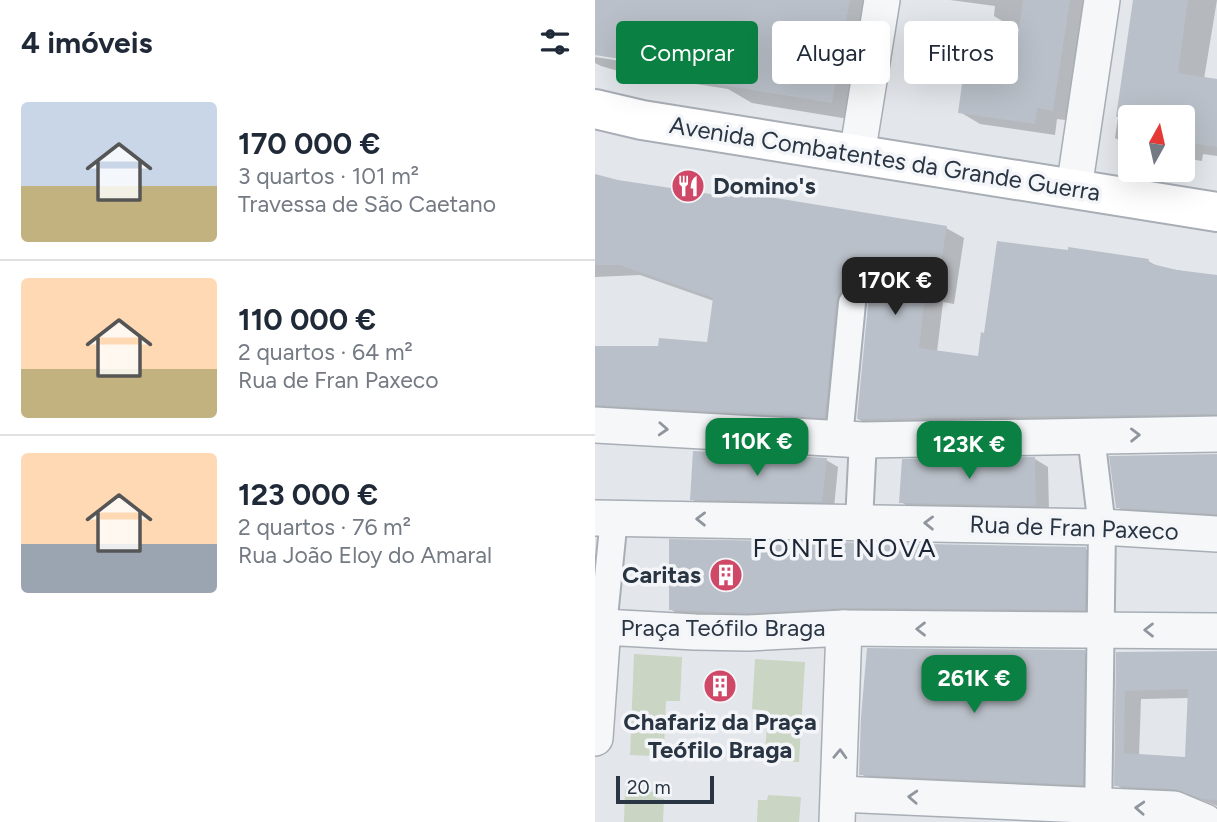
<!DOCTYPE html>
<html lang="pt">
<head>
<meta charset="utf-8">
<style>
	body { margin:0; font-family:Figtree,sans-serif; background:#f6f6f7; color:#1f2937; height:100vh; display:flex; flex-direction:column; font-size:26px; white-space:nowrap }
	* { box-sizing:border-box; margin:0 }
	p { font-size:23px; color:#747a83 }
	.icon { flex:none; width:38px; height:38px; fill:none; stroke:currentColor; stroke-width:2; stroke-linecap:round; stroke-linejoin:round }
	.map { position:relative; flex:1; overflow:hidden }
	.panel { display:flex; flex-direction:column; background:#fff; width:595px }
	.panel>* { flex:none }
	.hud { position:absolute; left:21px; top:21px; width:495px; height:63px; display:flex; gap:14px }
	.needle { width:46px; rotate:8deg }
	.buttons { position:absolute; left:523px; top:105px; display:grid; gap:14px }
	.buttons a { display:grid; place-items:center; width:77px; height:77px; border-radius:7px; background:#fff; box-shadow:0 7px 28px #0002; font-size:35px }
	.scale { position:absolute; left:21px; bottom:18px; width:98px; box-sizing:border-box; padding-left:7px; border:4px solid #2a3544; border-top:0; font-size:19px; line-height:24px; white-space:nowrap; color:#2a3544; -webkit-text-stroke:5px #f3f5f8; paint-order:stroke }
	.price { position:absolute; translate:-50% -60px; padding:0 16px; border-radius:14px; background:#0b8043; color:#fff; font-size:23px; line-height:46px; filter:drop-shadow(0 2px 4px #0008) }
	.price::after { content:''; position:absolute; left:50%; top:42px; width:21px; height:16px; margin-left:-10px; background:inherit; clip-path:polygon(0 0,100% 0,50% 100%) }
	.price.on { background:#222; color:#fff }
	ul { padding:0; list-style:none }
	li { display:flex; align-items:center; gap:21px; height:175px; padding:0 21px }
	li+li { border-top:2px solid #e0e1e3 }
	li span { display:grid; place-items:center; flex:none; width:196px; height:140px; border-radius:7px; color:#555 }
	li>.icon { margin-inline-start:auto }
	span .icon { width:84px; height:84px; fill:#fffc; stroke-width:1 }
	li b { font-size:30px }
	h2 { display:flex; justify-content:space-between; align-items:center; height:84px; padding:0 21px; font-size:30px }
	.pill { padding:0 24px; border-radius:7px; background:#fff; box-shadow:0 7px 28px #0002; font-size:24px; line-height:63px }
	.pill.on { background:#0b8043; color:#fff }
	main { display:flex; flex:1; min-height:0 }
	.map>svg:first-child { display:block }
	.green { fill:#cad5c4 }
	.shadow { fill:#0003; fill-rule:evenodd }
	.building { fill:#bac0c9; fill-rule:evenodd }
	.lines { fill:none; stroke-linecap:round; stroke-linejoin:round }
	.pedestrian-casing { stroke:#a8aeb6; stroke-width:30 }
	.minor-casing { stroke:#a8aeb6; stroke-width:38 }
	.secondary-casing { stroke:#a8aeb6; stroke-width:42 }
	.pedestrian { stroke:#f6f7f9; stroke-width:26 }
	.minor { stroke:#f6f7f9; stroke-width:35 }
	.secondary { stroke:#fff; stroke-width:38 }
	.oneway { stroke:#90969e }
	.labels { text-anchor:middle; stroke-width:7; stroke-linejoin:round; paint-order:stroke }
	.street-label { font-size:24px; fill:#2a3544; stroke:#f3f5f8 }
	.poi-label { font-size:24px; font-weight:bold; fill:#2a3544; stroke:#f3f5f8; text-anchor:start }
	.neighbourhood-label { font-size:26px; letter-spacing:2px; fill:#1c2635; stroke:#f3f5f8 }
</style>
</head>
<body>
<main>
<section class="panel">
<h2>4 imóveis<svg class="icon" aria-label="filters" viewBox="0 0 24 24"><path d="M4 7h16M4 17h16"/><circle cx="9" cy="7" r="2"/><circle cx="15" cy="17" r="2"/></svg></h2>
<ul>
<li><span style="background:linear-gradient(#c9d6e8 60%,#c2b280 0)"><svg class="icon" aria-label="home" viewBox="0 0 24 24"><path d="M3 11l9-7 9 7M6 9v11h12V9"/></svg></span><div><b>170 000 €</b><p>3 quartos · 101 m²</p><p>Travessa de São Caetano</p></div></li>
<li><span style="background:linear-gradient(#ffd9b3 65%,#c2b280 0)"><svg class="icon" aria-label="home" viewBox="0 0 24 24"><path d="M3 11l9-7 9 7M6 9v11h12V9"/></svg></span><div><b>110 000 €</b><p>2 quartos · 64 m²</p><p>Rua de Fran Paxeco</p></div></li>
<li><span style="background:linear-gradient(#ffd9b3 65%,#9aa5b1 0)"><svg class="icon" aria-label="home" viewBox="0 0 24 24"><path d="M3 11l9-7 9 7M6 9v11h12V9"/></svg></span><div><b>123 000 €</b><p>2 quartos · 76 m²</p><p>Rua João Eloy do Amaral</p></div></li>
</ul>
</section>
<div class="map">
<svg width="622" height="822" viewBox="0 0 622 822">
	<rect width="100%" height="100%" fill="#e3e7eb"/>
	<g class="green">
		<polygon points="39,654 87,657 85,701 71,701 69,750 61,750 60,756 35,755"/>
		<polygon points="160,659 210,662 204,762 179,761 179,754 170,753 173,711 157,709"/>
		<polygon points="30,790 60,792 61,798 69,799 68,822 29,822"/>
		<polygon points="173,795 206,797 204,822 162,822 163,800 172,800"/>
	</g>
	<g class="shadow">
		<polygon points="0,0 293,0 272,122 157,103 133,89 30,73 6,66 0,63 0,57 129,77 130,74 0,53"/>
		<polygon points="355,0 496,0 478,121 462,119 460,135 385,124 365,112 419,78 425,29 419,28 399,16 400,6"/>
		<polygon points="540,0 622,0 609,79 622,81 622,156 608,154 607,161 588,158 588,117 536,117 536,147 520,138"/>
		<polygon points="0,176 23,182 351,228 369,238 359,304 348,302 342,352 384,358 553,261 564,267 622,277 622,424 282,429 263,419 274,304 273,298 269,299 248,427 0,420 0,347 65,348 113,344 119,301 45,275 0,277"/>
		<polygon points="622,456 622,522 541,517 522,507"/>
		<polygon points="440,459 453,467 454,512 319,510 306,502"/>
		<polygon points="231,460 243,467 239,508 108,505 96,499"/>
		<polygon points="490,549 511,560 510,620 95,621 75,609"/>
		<polygon points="489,652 506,661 504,793 282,783 266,774"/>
		<path d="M622,653V806L598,797L537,794L521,785L523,654ZM595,698L592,758L544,756L546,699Z"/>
	</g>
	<g class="building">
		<polygon points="0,0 255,0 237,103 120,84 121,74 0,55"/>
		<polygon points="428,0 475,0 458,111 442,108 440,124 363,113 369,69 417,76"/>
		<polygon points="538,0 593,0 583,73 622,79 622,147 591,142 595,117 521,117"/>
		<polygon points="0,174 23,180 135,197 136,192 162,195 352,226 341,295 330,293 324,348 383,356 386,332 389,333 402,241 473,250 473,247 554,259 553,263 582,270 622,275 622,414 262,419 273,305 272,297 267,291 258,287 250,289 245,293 241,301 230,418 0,405 0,346 63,346 64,338 112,342 118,298 25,265 0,265"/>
		<polygon points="98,451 232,458 227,502 95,500"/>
		<polygon points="622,454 622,514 521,508 514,456"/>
		<polygon points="440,457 441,506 304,503 307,459"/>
		<polygon points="74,539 491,547 490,610 249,608 153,613 74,610"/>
		<polygon points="272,648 490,650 488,785 264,775 266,717"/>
		<path d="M622,651V800L607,799L580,789L519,786L521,652ZM593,689L590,757L529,753L530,691Z"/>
	</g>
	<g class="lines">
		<defs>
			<g id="pedestrian">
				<polyline points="496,436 507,527 503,822"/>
				<polyline points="244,438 257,303"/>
				<polyline points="264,522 268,440"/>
				<polyline points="8,627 19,518"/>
			</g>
			<g id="minor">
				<polyline points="262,155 287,0"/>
				<polyline points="479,189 507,0"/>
				<polyline points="0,425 268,440 622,434"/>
				<polyline points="0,518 507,527 622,534"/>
				<polyline points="249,628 622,631"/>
				<polyline points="0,738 8,627 100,632 153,633 249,628 242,822"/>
				<polyline points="244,794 579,809 610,822"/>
			</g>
			<polyline id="secondary" points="0,109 47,120 622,212"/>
		</defs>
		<use href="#pedestrian" class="pedestrian-casing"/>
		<use href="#minor" class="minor-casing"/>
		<use href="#secondary" class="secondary-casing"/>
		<use href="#pedestrian" class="pedestrian"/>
		<use href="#minor" class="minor"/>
		<use href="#secondary" class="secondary"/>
	</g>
	<defs><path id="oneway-chevron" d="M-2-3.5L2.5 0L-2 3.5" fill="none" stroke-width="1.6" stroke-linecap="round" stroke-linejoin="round" transform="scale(1.75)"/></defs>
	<g class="oneway">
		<use href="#oneway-chevron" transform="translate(68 429) rotate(3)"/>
		<use href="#oneway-chevron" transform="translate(540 435) rotate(-1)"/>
		<use href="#oneway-chevron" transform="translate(106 519) rotate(-179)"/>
		<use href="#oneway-chevron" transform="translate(334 523) rotate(-179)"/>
		<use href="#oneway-chevron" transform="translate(326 629) rotate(-180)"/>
		<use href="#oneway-chevron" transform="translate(554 630) rotate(-180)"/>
		<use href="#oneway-chevron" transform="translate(245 754) rotate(-88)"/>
		<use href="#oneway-chevron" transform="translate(318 797) rotate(-177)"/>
		<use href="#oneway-chevron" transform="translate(545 808) rotate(-177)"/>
	</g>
	<defs>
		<symbol id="restaurant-disc" viewBox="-11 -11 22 22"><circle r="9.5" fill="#d04867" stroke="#f3f5f8"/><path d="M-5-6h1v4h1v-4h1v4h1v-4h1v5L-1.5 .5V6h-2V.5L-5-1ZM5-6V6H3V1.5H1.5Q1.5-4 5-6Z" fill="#fff"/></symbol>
		<symbol id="building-disc" viewBox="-11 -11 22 22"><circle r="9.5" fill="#d04867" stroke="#f3f5f8"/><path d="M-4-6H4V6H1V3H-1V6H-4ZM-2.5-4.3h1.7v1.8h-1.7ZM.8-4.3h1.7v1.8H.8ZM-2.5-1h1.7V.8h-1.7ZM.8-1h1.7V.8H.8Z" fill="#fff"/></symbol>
	</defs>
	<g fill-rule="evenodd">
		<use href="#restaurant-disc" x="74" y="167" width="38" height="38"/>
		<use href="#building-disc" x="112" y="556" width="38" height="38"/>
		<use href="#building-disc" x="106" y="667" width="38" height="38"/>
	</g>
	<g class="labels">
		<g class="street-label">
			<text transform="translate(290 159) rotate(9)" y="8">Avenida Combatentes da Grande Guerra</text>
			<text transform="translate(479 528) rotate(2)" y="8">Rua de Fran Paxeco</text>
			<text x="128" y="636">Praça Teófilo Braga</text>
		</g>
		<g class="poi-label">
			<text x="118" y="194">Domino's</text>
			<text x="106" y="583" text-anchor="end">Caritas</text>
			<text x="125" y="730" text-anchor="middle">Chafariz da Praça<tspan x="125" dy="28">Teófilo Braga</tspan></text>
		</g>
		<g class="neighbourhood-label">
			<text x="250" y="557">FONTE NOVA</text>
		</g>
	</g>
</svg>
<div class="buttons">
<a><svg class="needle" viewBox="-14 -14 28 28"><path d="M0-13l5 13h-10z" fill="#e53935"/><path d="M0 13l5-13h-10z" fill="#747a83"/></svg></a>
</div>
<div class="scale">20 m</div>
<b class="price on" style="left:300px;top:317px">170K €</b>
<b class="price" style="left:162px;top:478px">110K €</b>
<b class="price" style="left:374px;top:481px">123K €</b>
<b class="price" style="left:379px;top:715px">261K €</b>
<div class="hud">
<a class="pill on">Comprar</a>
<a class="pill">Alugar</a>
<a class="pill">Filtros</a>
</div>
</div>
</main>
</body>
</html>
